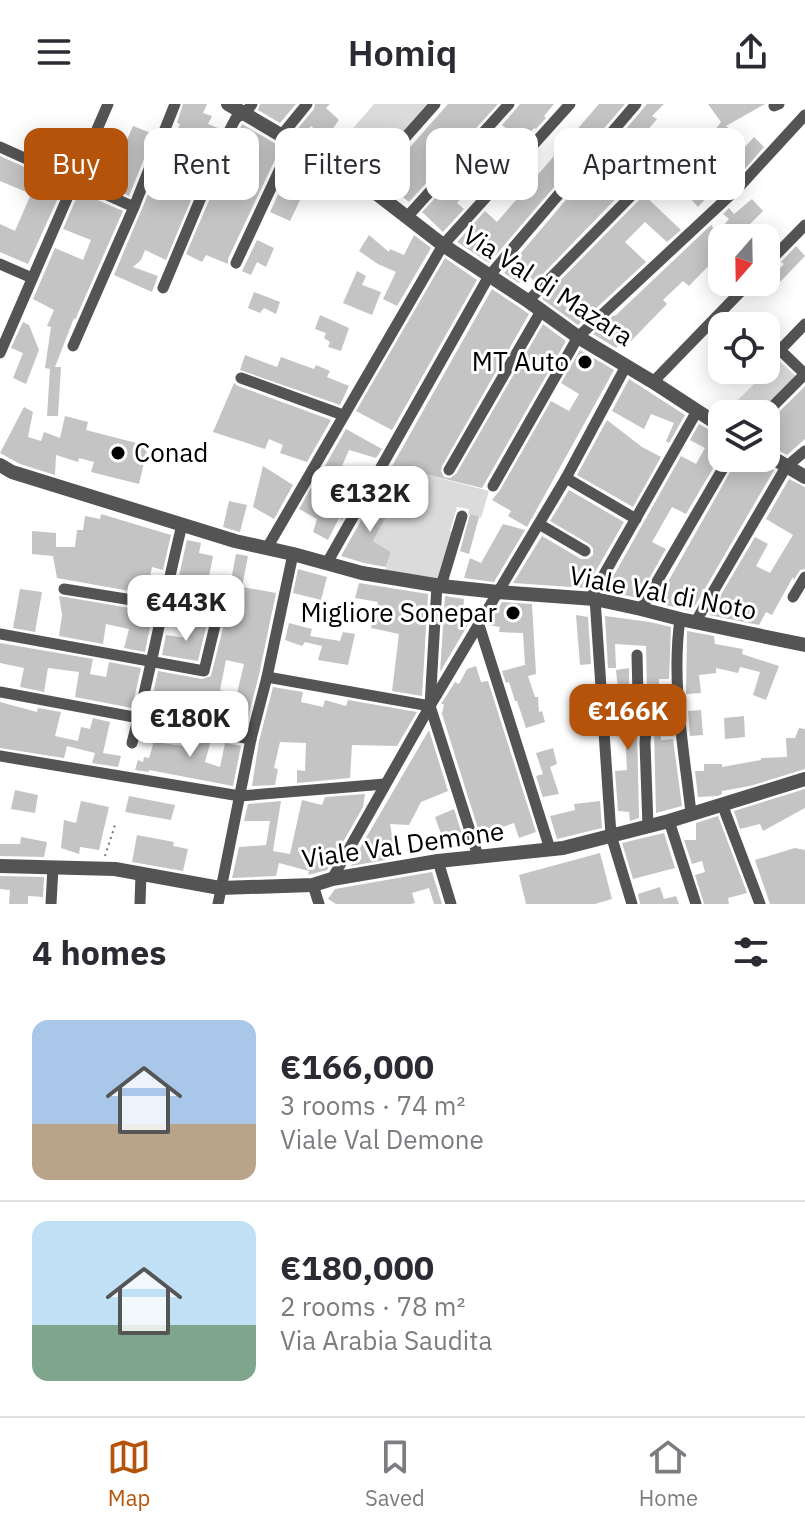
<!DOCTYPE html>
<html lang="en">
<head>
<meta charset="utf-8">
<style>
	body { margin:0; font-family:"IBM Plex Sans",sans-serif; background:#f2f2f3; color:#2b2b33; height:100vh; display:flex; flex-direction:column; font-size:30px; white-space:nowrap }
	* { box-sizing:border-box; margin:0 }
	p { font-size:26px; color:#7c7c81 }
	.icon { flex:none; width:44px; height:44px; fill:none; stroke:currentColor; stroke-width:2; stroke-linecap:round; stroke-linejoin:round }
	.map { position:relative; height:800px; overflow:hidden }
	.drawer { display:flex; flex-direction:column; background:#fff; flex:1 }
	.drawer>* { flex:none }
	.guide { position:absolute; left:24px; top:24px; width:758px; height:72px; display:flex; gap:16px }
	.needle { width:52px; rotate:200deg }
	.controls { position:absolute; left:708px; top:120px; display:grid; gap:16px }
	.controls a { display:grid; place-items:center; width:72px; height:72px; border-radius:16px; background:#fff; box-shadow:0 4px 20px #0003; font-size:40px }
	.price { position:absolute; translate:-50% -68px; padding:0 18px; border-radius:16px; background:#fff; color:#222; font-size:26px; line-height:52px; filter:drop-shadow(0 2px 4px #0008) }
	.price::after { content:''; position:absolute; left:50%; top:48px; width:24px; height:18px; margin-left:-12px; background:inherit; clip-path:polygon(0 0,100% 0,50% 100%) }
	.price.current { background:#b45309; color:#fff }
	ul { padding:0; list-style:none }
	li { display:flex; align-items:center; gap:24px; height:200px; padding:0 32px }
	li+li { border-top:2px solid #e1e1e2 }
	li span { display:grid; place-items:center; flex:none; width:224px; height:160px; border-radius:16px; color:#555 }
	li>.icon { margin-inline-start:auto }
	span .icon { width:96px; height:96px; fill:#fffc; stroke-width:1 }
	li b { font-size:34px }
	h2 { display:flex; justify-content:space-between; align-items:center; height:96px; padding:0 32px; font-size:34px }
	.pill { padding:0 28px; border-radius:16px; background:#fff; box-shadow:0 4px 20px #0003; font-size:28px; line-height:72px }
	.pill.current { background:#b45309; color:#fff }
	header { display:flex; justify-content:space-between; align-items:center; height:104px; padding:0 32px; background:#fff; font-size:36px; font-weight:600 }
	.menu { display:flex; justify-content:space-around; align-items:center; height:112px; border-top:2px solid #e1e1e2; background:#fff; font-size:22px; color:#7c7c81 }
	.menu a { display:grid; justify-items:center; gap:4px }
	.menu .current { color:#b45309 }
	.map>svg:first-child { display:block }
	.green { fill:#dbdbdb }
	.building { fill:#c4c4c4 }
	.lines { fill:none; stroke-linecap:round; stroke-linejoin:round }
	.path { stroke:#767676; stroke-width:2; stroke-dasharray:2 4; stroke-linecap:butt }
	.minor { stroke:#545454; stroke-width:11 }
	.tertiary { stroke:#545454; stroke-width:14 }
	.poi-dot { fill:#000; stroke:#fff; stroke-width:3 }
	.labels { text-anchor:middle; stroke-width:6; stroke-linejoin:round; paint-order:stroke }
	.street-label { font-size:26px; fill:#000; stroke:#fff }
	.poi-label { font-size:26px; fill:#000; stroke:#fff; text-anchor:end }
</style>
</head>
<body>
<header><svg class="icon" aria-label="menu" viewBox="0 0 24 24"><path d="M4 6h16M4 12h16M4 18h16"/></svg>Homiq<svg class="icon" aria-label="share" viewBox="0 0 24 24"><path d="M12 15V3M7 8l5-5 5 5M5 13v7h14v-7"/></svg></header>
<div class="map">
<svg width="805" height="800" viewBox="0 0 805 800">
	<rect width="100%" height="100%" fill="#fff"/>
	<g class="green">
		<polygon points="374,0 429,0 365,72 329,52"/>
		<polygon points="778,256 796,272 756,310 724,310"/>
		<polygon points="390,361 489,387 481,414 468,410 469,405 457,403 450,427 455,429 439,476 385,467 391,448 373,437 400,390 379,382"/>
	</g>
	<g class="building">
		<polygon points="183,0 207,0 203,9 212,12 208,20 218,24 215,30 218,31 166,156 145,146 141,156 133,163 158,172 152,188 114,171 157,69 174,77 181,61 163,53 170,35 173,37 180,20 177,19"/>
		<polygon points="260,0 296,0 280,19 258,6"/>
		<polygon points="315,0 330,0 326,4 339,16 326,34 311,22 303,32 295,28 314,5"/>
		<polygon points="448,0 498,0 409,98 399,90 405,82 388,68"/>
		<polygon points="520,0 554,0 544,12 546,14 536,25 534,24 523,38 502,21"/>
		<polygon points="599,0 625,0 489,159 457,138 485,107 497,118"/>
		<polygon points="647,0 664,0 652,12 657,15 616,63 632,78 535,178 527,170 519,179 504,169"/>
		<polygon points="708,0 765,0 726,22 733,28 723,40 713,28 721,18"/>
		<polygon points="242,20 281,43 228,155 228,160 206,151 202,158 186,150"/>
		<polygon points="133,22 151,29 145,44 148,45 129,92 107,82"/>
		<polygon points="61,30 81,41 70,65 50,56"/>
		<polygon points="754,33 764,43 743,67 732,57"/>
		<polygon points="495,36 511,53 494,71 489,67 491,64 484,57 487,52 483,48"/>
		<polygon points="0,52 64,81 28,160 0,148 0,120 15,127 31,90 0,77"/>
		<polygon points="291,62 308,70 300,88 303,90 290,117 270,108"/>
		<polygon points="464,63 477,77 457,99 464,105 443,128 422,108"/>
		<polygon points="699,68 710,79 706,82 712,88 698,103 681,84 688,76 690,77"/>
		<polygon points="79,88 123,107 75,216 74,214 55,263 61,263 58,312 47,312 50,265 45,264 51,223 47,222 54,206 33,195 55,144 83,156 91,136 63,125"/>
		<polygon points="642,89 681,126 667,138 645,118 625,138 646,158 578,221 542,195 640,95"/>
		<polygon points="752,95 763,107 746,124 747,125 736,134 722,134 722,148 689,182 683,177 663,196 667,200 631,237 626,233 616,244 593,230 614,211 615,212 711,121 717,129 729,115 723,110 729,104 734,110"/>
		<polygon points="369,131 389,148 390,145 404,151 414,131 431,144 397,202 383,195 396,168 378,160 359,147"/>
		<polygon points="257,136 274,144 266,163 257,158 251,171 242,167"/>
		<polygon points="796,142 805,152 780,178 774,171 784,160 781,158"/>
		<polygon points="445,154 477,176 392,326 356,307"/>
		<polygon points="357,167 366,172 362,181 381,188 372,211 343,199"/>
		<polygon points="492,185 529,210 442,362 441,367 444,373 450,374 456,370 543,220 566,237 482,384 392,362"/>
		<polygon points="254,188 280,198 276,210 264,204 260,209 248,204"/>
		<polygon points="320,211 349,224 341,247 328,243 330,238 324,234 326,229 315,225"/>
		<polygon points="23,218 29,221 39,246 26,280 13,274 23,249 11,244"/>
		<polygon points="580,246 614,266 527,423 508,412 511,407 492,396 500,386 551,297 569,307 579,290 561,279"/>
		<polygon points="245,251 277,263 281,253 314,265 316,261 330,267 327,273 349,282 340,301 240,266"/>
		<polygon points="629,275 685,311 669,339 666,337 674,319 651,310 644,325 612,307"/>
		<polygon points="234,279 238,282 331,316 307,358 280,349 283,341 269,335 265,345 213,328"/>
		<polygon points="805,282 805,335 787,351 766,340 766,319 771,316"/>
		<polygon points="24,303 33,308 28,333 41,337 44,328 60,334 65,312 88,318 86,326 148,342 139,380 91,368 94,358 79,354 78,358 56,351 55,371 20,360 0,349"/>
		<polygon points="607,316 642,343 661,353 633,403 577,371"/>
		<polygon points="699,320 722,333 722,349 686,410 672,403 652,438 666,445 638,494 605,487 681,352 696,360 705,344 690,336"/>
		<polygon points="346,325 382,345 376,354 349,346 342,362 364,375 342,416 339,414 328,436 313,428 317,415 299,405 311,384 330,394 342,372 325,362"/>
		<polygon points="738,354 757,354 761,359 774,366 692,507 656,499"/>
		<polygon points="263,362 293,381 274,415 253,403"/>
		<polygon points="789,375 805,383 805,465 800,466 794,476 793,473 772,511 766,508 759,521 709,511 755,433 768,440 756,462 770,469 793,431 766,415"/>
		<polygon points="380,383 393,387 382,408 387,412 373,437 391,448 386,463 364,459 341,452"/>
		<polygon points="569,386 624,418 586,484 513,479 542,432 581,455 588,455 593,451 593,444 589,440 550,417"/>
		<polygon points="229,397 247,401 240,428 223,423"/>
		<polygon points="101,410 171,431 163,466 152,463 150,473 143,472 141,489 57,474 53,452 32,450 32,427 56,429 56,443 75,443 77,426 83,426 85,412 100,415"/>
		<polygon points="470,410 479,413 469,450 460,447"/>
		<polygon points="503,420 525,426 494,478 464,474 470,454 481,459"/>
		<polygon points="187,436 201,439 199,449 213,452 207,483 229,487 236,450 248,452 242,483 276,489 259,571 245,625 230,622 235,589 237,589 244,560 226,556 220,586 223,587 214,619 154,606 158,591 153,590 158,567 202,575 211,572 224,520 228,502 174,494"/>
		<polygon points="298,465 327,473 321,496 293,489"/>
		<polygon points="359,479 428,490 422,592 392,587 399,530 371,524 378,498 355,494"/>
		<polygon points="20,485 42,488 35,528 13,524"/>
		<polygon points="59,492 153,508 145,548 124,544 129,525 106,520 103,540 59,532 62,511"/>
		<polygon points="445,492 464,495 462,518 469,519 440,568"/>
		<polygon points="502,498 532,500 536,570 528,572 535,593 538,593 539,608 542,607 545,618 526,624 517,597 515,597 509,578 506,579 502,567 525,561 523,529 499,528 500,523 488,521"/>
		<polygon points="576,511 588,513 591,560 580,561"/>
		<polygon points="605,512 650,518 671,523 669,575 659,575 659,598 651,599 647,590 646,542 615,540 616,564 608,564"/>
		<polygon points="190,516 207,519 198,557 162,551 166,531 186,534"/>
		<polygon points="289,519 312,525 310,532 340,537 343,528 355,530 348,561 318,556 322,542 305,538 302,542 285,536"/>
		<polygon points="687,527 714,532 715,540 743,545 742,550 779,562 766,596 753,591 760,568 740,563 738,569 716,564 716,569 699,571 701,589 686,590"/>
		<polygon points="0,539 93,555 90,570 106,573 109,558 141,564 132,604 75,593 79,568 48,564 44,588 20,583 24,564 0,559"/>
		<polygon points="476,562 481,578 488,577 536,728 519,734 514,719 480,731 442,610 444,600 441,600 455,578 459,580 467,565"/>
		<polygon points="629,564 629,588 628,588 627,603 634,603 635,623 637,623 639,714 630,717 629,708 618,707 615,667 627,666 625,628 615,627 616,616 621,616 616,566"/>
		<polygon points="273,583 303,588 301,598 323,603 325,596 346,602 348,596 417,608 397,642 352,641 350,674 297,679 297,666 305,667 306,639 280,638 274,664 278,665 275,681 252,682 259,637"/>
		<polygon points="0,598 37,608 38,604 61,608 55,632 78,637 81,623 90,625 93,614 110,618 103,649 121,652 118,663 92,659 95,649 67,642 64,654 0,644"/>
		<polygon points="701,606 703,631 690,632 688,607"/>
		<polygon points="744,612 745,633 725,635 724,614"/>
		<polygon points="661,621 661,636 673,635 682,702 656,709 654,622"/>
		<polygon points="145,624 165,628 162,639 183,642 187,632 211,636 205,658 220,663 225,639 241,642 233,682 149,666 149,668 135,666 138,656 143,658 144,653 149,654 154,637 142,634"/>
		<polygon points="799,624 805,625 805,665 750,682 722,687 722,690 718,692 698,693 695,667 704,667 704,660 722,660 722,663 761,656 761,654 787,653 786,634 795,634"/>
		<polygon points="429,626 448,687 421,698 409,721 390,720 396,754 351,762 360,744"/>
		<polygon points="553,644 557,660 550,663 559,690 543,693 544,697 536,672 543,670 536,649"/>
		<polygon points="805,685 805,704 763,727 760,720 740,725 734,707"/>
		<polygon points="15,686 38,691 35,709 11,705"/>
		<polygon points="365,690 363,703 327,766 308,771 309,767 279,759 276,772 232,774 239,743 266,741 270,717 244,717 248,700 281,697 273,747 290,750 302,696 322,701 325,693"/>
		<polygon points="129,692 175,701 171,716 125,708"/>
		<polygon points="81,697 109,703 99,746 80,743 79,750 61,744 64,716 76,719"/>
		<polygon points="600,697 602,724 557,735 550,712 575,706 574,700"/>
		<polygon points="454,705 462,730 451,733 449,728 441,730 435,713"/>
		<polygon points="718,712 747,789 728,794 729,800 704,800 695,771 705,768 702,757 692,760 684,736 696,736 696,719"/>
		<polygon points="664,729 675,764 633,775 622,739"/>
		<polygon points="137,731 174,738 173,742 188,745 183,767 132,758"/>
		<polygon points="21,733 47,738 44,753 0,752 0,740 20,740"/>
		<polygon points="795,744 805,746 805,800 770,800 755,756"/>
		<polygon points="600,749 612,795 595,800 526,800 519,771"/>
		<polygon points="432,768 442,800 434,800 429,784 412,789 415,799 411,800 336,800 328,795 335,785"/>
		<polygon points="0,772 44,773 43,793 28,792 28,800 9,800 10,786 0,785"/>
		<polygon points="660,783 664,795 676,792 679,800 640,800 638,790"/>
	</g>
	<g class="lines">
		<polyline class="path" points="105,752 116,718"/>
		<g class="minor">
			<polyline points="774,2 779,0"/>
			<polyline points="281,32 307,0"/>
			<polyline points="0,43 134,103"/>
			<polyline points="364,80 435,0"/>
			<polyline points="407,113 509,0"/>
			<polyline points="236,159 292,39"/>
			<polyline points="0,160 32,174"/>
			<polyline points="766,161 805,121"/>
			<polyline points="163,184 228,29 236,14 245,9 252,0"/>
			<polyline points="528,197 634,89"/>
			<polyline points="73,242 134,103 175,0"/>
			<polyline points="0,249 108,0"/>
			<polyline points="805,270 780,246 805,220"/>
			<polyline points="241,274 343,311"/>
			<polyline points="653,278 750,178"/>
			<polyline points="765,310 805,270"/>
			<polyline points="449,366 541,207"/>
			<polyline points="566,374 636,415"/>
			<polyline points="493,382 578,233 739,83 805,11"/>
			<polyline points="539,420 585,447"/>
			<polyline points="267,444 443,141 570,0"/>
			<polyline points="327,459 489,172 636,0"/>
			<polyline points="437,481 430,602 478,752"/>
			<polyline points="441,482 462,412"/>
			<polyline points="793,493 805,473"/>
			<polyline points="590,495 697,307"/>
			<polyline points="595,495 611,731 632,800"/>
			<polyline points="641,505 729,354"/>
			<path d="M680,515C671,579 684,646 691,709"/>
			<polyline points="696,517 786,363 805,347"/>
			<polyline points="479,521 550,745"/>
			<polyline points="0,530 204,567 217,513 163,501 64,485"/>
			<polyline points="637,551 638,591 645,607 646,626 645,639 648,722"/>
			<polyline points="267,573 430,602"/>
			<polyline points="0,588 251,635"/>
			<path d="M132,639C151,567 164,493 182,421"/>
			<polyline points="0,652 240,692 385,680"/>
			<polyline points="724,700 725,708 760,800"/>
			<polyline points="669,717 696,800"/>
			<polyline points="438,757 451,800"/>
			<polyline points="332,775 430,602 566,374 626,262"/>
			<polyline points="313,781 319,800"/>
			<polyline points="51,800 53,763"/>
			<polyline points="140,800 141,769"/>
			<polyline points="218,800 251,635 267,573 293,450"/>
		</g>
		<g class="tertiary">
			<polyline points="228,0 364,80 443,141 528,197 578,233 653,278 722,323"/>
			<polyline points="766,350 805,373"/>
			<polyline points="0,361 12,368 235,437 293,450 362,469 441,482 498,488 595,495 641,505 680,515 805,541"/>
			<polyline points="0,762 115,765 220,784 313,781 332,775 438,757 563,744 669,717 805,675"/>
		</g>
	</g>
	<g class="poi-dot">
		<circle cx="585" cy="258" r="8"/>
		<circle cx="118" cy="349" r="8"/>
		<circle cx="513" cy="509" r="8"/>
	</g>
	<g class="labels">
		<g class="street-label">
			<text transform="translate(548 182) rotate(33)" y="9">Via Val di Mazara</text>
			<text transform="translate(663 489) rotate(11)" y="9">Viale Val di Noto</text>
			<text transform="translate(403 741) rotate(-8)" y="9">Viale Val Demone</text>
		</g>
		<g class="poi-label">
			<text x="569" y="267">MT Auto</text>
			<text x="134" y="358" text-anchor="start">Conad</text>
			<text x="497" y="518">Migliore Sonepar</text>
		</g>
	</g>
</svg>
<div class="controls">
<a><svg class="needle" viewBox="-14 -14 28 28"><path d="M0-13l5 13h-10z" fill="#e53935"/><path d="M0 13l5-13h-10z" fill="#7c7c81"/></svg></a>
<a><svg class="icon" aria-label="locate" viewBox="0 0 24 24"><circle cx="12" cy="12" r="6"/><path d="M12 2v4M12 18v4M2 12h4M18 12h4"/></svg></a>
<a><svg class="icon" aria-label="layers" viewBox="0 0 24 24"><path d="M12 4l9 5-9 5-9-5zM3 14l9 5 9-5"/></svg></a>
</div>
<b class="price" style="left:370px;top:430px">€132K</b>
<b class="price" style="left:186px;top:539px">€443K</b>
<b class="price current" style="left:628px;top:648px">€166K</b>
<b class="price" style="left:190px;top:655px">€180K</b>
<div class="guide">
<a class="pill current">Buy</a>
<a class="pill">Rent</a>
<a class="pill">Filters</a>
<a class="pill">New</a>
<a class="pill">Apartment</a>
</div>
</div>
<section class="drawer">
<h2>4 homes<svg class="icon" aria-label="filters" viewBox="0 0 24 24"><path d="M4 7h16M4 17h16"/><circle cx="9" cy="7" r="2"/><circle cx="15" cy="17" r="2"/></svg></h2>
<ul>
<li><span style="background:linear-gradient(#a9c7e8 65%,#b9a48a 0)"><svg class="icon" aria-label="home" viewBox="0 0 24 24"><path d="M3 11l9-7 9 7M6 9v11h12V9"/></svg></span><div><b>€166,000</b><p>3 rooms · 74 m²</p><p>Viale Val Demone</p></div></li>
<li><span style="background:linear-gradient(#bfe0f5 65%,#7fa58c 0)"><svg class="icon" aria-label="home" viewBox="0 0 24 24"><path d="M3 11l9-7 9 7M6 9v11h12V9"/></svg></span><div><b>€180,000</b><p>2 rooms · 78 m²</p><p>Via Arabia Saudita</p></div></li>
</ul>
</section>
<nav class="menu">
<a class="current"><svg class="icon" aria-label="map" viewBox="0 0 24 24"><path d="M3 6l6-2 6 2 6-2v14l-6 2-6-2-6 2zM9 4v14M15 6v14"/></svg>Map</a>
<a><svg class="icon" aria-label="saved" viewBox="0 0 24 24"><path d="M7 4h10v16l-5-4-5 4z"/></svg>Saved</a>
<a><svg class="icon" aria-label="home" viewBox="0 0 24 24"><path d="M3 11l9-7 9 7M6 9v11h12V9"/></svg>Home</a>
</nav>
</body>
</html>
